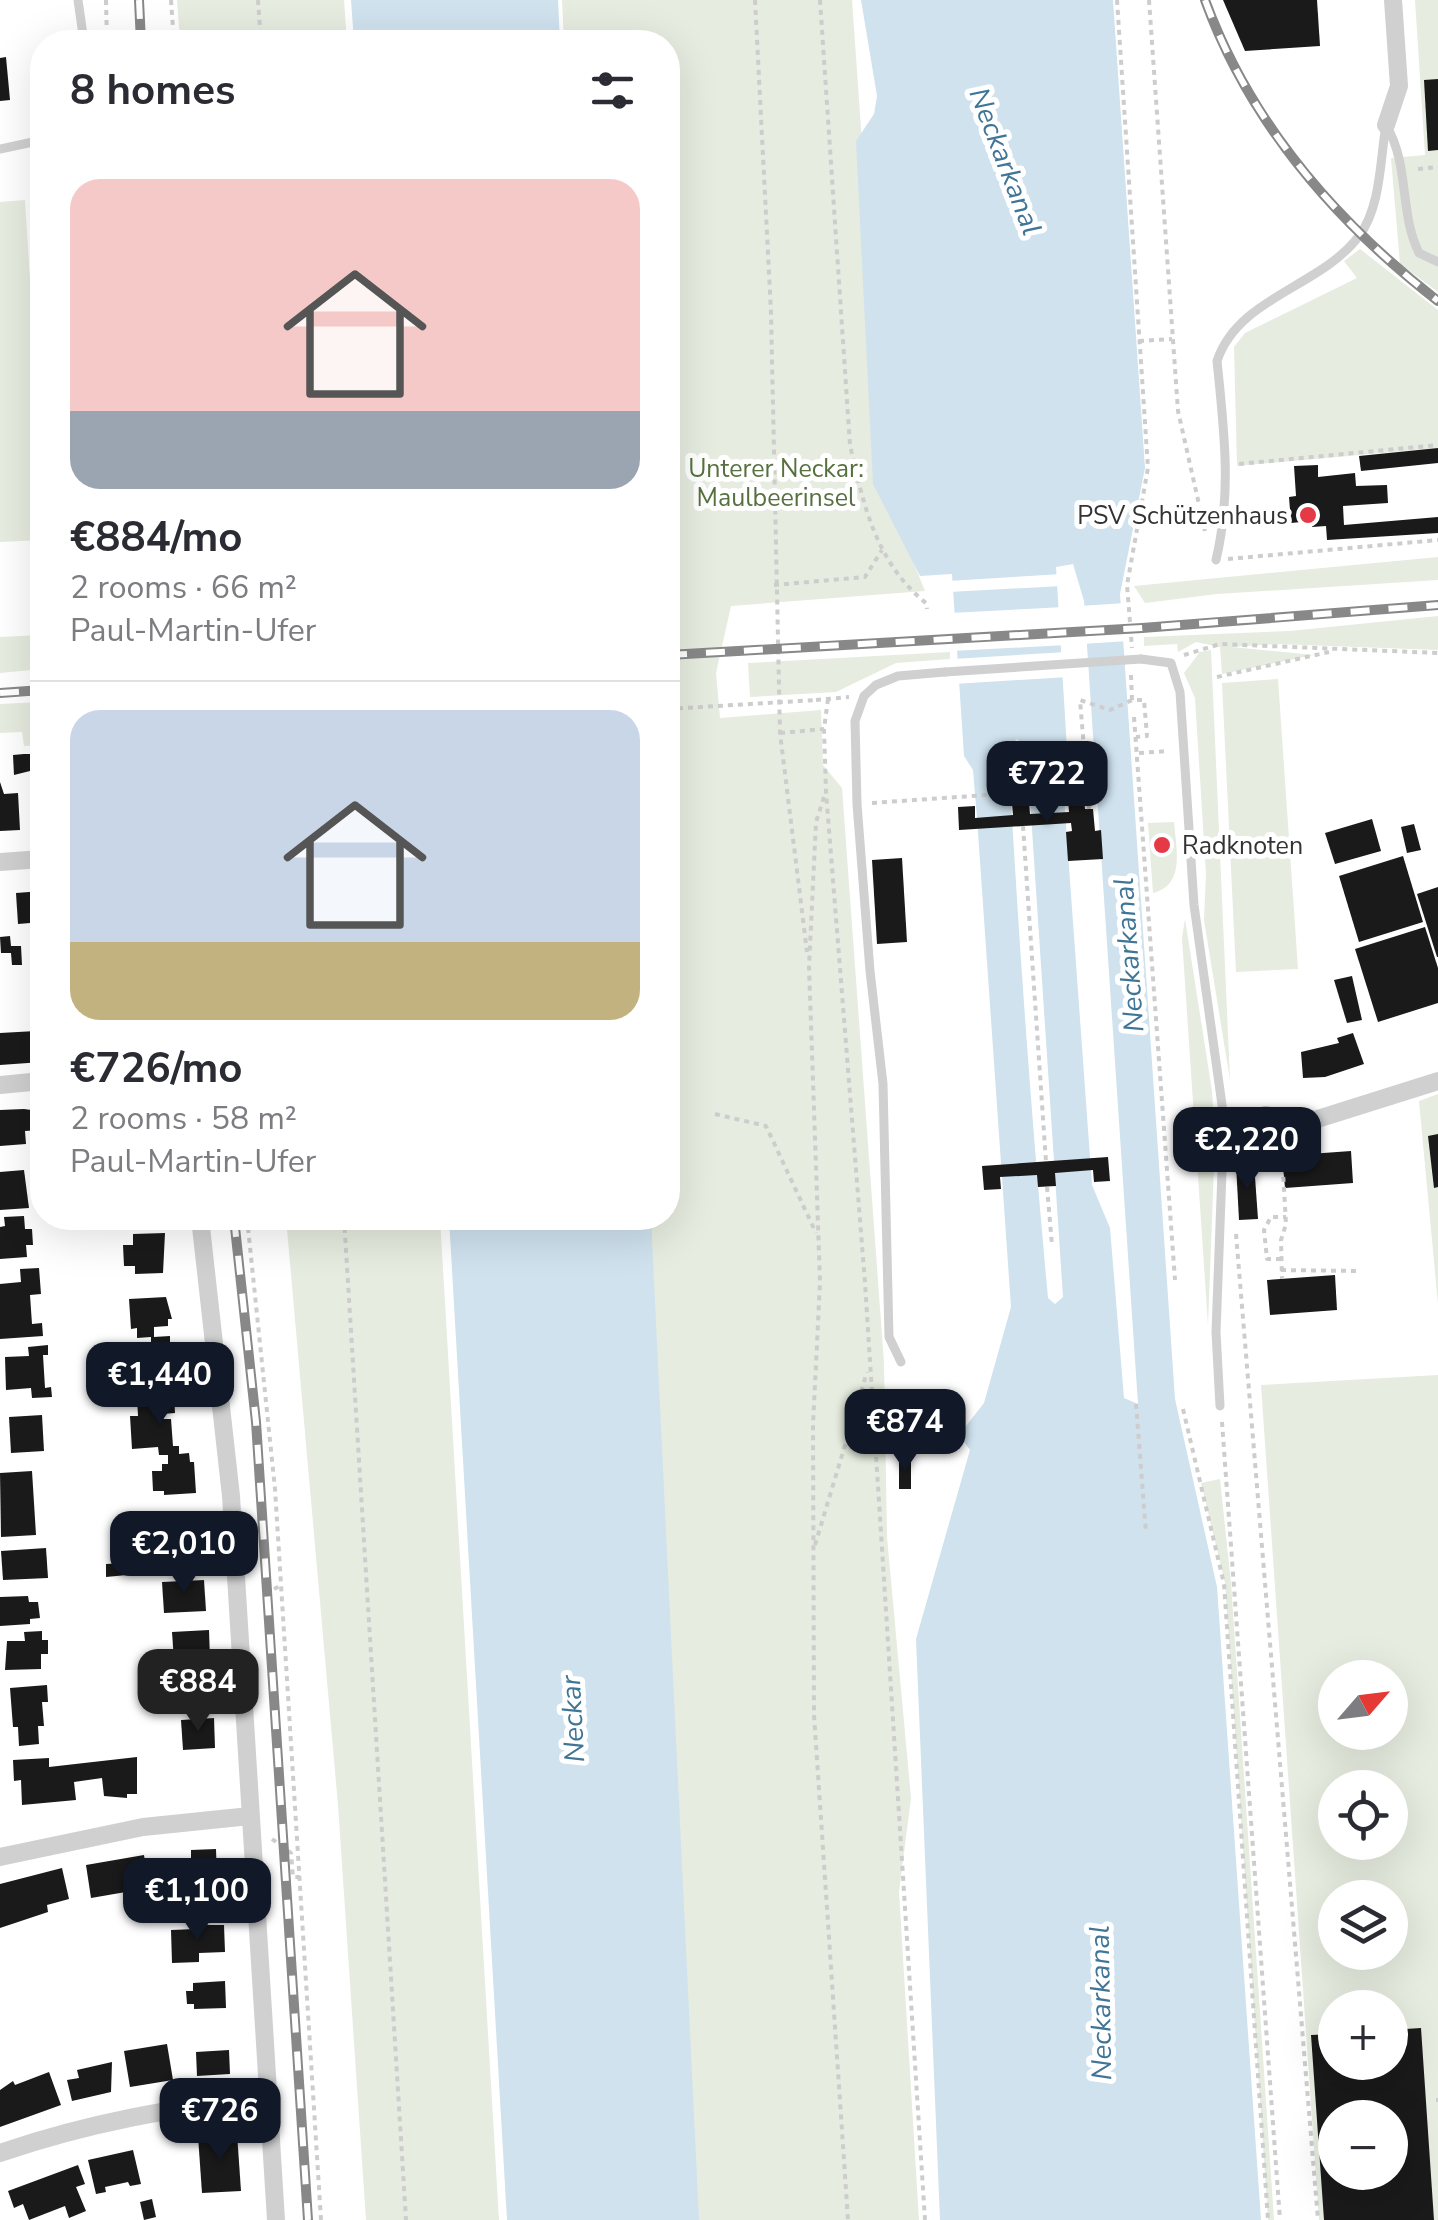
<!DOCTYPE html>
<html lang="en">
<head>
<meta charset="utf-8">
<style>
	body { margin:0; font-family:"Nunito Sans",sans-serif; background:#f7f7f7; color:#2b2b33; height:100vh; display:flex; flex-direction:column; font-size:38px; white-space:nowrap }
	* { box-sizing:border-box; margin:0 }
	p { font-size:32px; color:#7c7c81 }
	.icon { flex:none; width:55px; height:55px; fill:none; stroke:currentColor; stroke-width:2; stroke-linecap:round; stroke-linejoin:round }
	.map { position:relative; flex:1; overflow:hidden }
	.panel { position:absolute; left:30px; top:30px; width:650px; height:1200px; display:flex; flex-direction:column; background:#fff; border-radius:40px; box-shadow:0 10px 40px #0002 }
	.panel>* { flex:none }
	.needle { width:65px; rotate:62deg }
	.buttons { position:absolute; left:1318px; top:1660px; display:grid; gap:20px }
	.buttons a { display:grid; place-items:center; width:90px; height:90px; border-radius:50%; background:#fff; box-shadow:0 10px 40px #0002; font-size:50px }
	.price { position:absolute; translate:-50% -85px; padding:0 22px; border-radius:20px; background:#111827; color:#fff; font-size:32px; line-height:65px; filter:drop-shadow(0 2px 5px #0008) }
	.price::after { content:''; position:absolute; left:50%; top:60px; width:30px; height:22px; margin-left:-15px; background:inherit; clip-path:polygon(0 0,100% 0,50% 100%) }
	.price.current { background:#222; color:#fff }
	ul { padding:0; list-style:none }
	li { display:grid; align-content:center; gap:20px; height:530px; padding:0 40px }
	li+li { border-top:2px solid #e1e1e2 }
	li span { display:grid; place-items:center; height:310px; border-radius:30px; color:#555 }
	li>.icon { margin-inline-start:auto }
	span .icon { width:180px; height:180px; fill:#fffc; stroke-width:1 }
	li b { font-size:42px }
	h2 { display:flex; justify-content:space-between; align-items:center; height:120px; padding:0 40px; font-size:42px }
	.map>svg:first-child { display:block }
	.green { fill:#e6ecdf; fill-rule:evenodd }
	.water { fill:#cfe2ee; fill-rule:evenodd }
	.pier { fill:#fff }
	.building { fill:#1a1a1a; fill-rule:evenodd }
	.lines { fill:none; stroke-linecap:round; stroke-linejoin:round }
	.path { stroke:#cdcdcd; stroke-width:4; stroke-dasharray:5 5; stroke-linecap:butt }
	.service { stroke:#d0d0d0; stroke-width:9 }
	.minor { stroke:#d0d0d0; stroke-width:18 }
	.rail-casing { stroke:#888; stroke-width:10 }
	.rail { stroke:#fff; stroke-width:6; stroke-dasharray:19; stroke-linecap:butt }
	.path-bridge { stroke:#cdcdcd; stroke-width:4; stroke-dasharray:5 5; stroke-linecap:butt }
	.service-bridge { stroke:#d0d0d0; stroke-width:9 }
	.poi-dot { fill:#e63946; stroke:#fff; stroke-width:4 }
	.labels { text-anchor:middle; stroke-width:10; stroke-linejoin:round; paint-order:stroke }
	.park-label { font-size:25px; fill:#56703f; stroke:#fff }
	.poi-label { font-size:25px; fill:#333; stroke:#fff; text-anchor:end }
	.water-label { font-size:28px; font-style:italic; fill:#3f7597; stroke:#fff }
</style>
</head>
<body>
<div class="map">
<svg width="1438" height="2220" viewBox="0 0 1438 2220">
	<rect width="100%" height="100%" fill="#fff"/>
	<g class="green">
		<polygon points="177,0 344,0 347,42 180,42"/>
		<polygon points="562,0 852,0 887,497 925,591 731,606 716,673 720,718 821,710 823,765 842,788 884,1363 887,1537 911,1798 899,1892 919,2220 692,2220 641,1218 668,1218 668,42 564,42"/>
		<polygon points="1415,0 1438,0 1438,292 1400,264 1391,158 1425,155"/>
		<polygon points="25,200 42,473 42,540 0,542 0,202"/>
		<polygon points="1360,249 1438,310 1438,448 1237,466 1234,347 1245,333 1357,278 1344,261"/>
		<polygon points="1438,557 1438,580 1217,594 1145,603 1134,586"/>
		<polygon points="1438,616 1438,650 1277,644 1232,647 1314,655 1222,674 1220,647 1196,642 1178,652 1177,644 1144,646 1144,637 1290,631"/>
		<polygon points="42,635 42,669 0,673 0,637"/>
		<polygon points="1211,650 1230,1080 1204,920 1206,874 1195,698 1184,673 1200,652"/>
		<polygon points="950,652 950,659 896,663 836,692 750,697 748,663"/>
		<polygon points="1278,679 1298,969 1236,972 1222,683"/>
		<polygon points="42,702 42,745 24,746 22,732 0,733 0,704"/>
		<path d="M1174,822C1176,848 1186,885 1153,893L1148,823Z"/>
		<polygon points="1185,919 1212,1091 1215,1138 1208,1325 1182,938"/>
		<polygon points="1438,1094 1438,1304 1419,1101"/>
		<polygon points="286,1218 440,1218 499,2220 366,2220 338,1805"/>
		<path d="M1438,1375V2220H1319L1261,1385ZM1335,1678H1390V1732H1335ZM1335,1788H1390V1842H1335ZM1335,1898H1390V1952H1335ZM1335,2008H1390V2062H1335ZM1335,2118H1390V2172H1335Z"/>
		<polygon points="1220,1479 1231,1583 1274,2220 1268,2220 1225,1583 1201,1483"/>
	</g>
	<g class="water">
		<polygon points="351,0 558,0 560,42 354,42"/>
		<path d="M861,0H1113L1145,468L1120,594L1175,1399L1217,1587L1261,2220H940L916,1639L970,1450L959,1435L984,1403L1011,1307L977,818L973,770L964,756L952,574L920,576L873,484L856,141L874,114L877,96ZM1073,564L1084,601L1138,1404L1124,1398L1110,1228L1092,1185L1062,770L1067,750L1056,567ZM1017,739L1025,746L1031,814L1063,1297L1055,1304L1048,1298C1031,1115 1018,931 1008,747Z"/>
		<polygon points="449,1218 651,1218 699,2220 507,2220"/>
	</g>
	<g class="pier">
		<polygon points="1062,574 1062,586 949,592 948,581"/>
		<polygon points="1126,603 1129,641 1082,644 1079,606"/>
		<polygon points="1064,607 1066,645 952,651 950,613"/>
		<polygon points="1066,652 1068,677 954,684 953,659"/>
	</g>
	<g class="building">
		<polygon points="1223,0 1317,0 1320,46 1245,51"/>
		<polygon points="6,57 10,100 0,101 0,58"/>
		<polygon points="1438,79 1438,150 1428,151 1424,80"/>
		<polygon points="1438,448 1438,463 1361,471 1359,456"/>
		<polygon points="1318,465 1318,477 1355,473 1356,486 1387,485 1388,503 1343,506 1344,525 1438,517 1438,533 1327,540 1326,526 1312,527 1312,521 1291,523 1289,497 1296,496 1294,466"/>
		<polygon points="24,754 33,754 34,770 14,775 13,755"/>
		<polygon points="0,782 4,794 18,793 20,830 0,831"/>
		<polygon points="1084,799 1085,809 1093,809 1095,831 1101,830 1103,859 1068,861 1066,832 1072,831 1071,823 959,830 958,807 975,806 975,818 1013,815 1012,803 1021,803 1029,802 1030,814 1069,812 1068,800"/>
		<polygon points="1372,819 1381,851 1335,864 1325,833"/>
		<polygon points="1414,824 1421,850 1407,853 1401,827"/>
		<polygon points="1403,856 1423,922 1359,942 1339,876"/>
		<polygon points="902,858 907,942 877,944 872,860"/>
		<polygon points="1438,887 1438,957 1437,957 1417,894"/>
		<polygon points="42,891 42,922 18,924 16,893"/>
		<polygon points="1425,927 1438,968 1438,1003 1378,1022 1355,949"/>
		<polygon points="10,936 11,946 21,946 22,965 12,965 11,953 1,953 0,937"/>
		<polygon points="1352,976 1362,1020 1347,1023 1334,980"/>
		<polygon points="36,1031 42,1031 42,1062 0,1065 0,1033"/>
		<polygon points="1353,1033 1364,1064 1325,1077 1303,1078 1301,1052 1339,1043 1337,1038"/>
		<polygon points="24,1109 39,1111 40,1130 25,1131 26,1144 0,1146 0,1110"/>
		<polygon points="1438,1134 1438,1187 1434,1188 1428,1136"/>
		<polygon points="1351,1151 1353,1183 1285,1188 1282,1156"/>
		<polygon points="1108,1157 1110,1181 1094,1182 1093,1170 1055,1173 1056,1186 1038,1187 1037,1175 1000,1177 1001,1189 984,1190 982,1166"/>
		<polygon points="1254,1163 1258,1219 1239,1220 1236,1164"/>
		<polygon points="24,1170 29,1208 0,1210 0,1172"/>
		<polygon points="24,1216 25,1229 32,1229 33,1245 26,1245 27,1257 0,1259 0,1227 5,1226 4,1217"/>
		<polygon points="165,1233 163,1273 135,1274 135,1266 124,1266 123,1245 133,1245 133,1234"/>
		<polygon points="39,1268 41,1294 30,1295 32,1324 42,1323 43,1336 0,1339 0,1284 21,1282 20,1269"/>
		<polygon points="1335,1275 1337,1310 1270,1315 1267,1280"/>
		<polygon points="166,1297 172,1319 168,1319 168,1326 154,1327 154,1337 170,1336 170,1346 151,1347 151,1337 137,1338 137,1328 131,1329 129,1299"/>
		<polygon points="48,1345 48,1355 43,1355 45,1388 51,1387 52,1397 32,1398 31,1388 6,1390 5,1357 29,1356 28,1347"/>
		<polygon points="172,1358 175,1413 162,1414 163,1419 171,1419 173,1446 179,1446 179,1454 189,1453 190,1462 194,1462 196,1493 164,1495 164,1491 153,1491 152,1471 162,1471 162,1464 168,1464 168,1455 159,1455 158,1447 132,1449 130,1416 138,1416 135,1362"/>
		<polygon points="42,1415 44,1451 11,1453 9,1417"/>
		<polygon points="911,1458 911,1489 899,1489 899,1459"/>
		<polygon points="32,1471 36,1535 1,1537 0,1473"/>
		<polygon points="203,1517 205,1550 169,1552 169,1546 165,1547 163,1524 167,1519"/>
		<polygon points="46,1548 48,1578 3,1580 1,1551"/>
		<polygon points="127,1563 127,1575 106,1577 106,1564"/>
		<polygon points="204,1580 206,1611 164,1613 162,1582"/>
		<polygon points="28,1596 29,1602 38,1602 40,1618 30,1619 30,1624 0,1626 0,1597"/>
		<polygon points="209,1630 210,1659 174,1661 172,1632"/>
		<polygon points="42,1631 42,1640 48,1640 48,1654 41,1654 41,1669 5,1670 7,1641 25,1641 24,1632"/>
		<polygon points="209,1673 211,1701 171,1704 169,1675"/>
		<polygon points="47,1685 48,1702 42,1702 44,1726 38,1726 39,1744 19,1746 18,1727 13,1727 10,1688"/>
		<polygon points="214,1718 215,1748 183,1750 181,1720"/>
		<polygon points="137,1757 137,1794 127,1794 127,1798 104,1796 102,1778 74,1782 76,1800 22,1805 21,1780 14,1781 13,1760 49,1758 49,1767"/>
		<polygon points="216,1849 217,1880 210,1880 210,1891 189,1885 185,1879 191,1873 191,1850"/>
		<polygon points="144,1855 149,1888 91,1898 86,1865"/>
		<polygon points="62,1868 69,1899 47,1905 48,1912 0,1928 0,1884"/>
		<polygon points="195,1925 224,1925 225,1952 199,1953 199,1962 172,1963 171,1930 195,1929"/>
		<polygon points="225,1981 226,2008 194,2009 194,2004 187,2004 186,1991 193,1991 193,1983"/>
		<path d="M1421,2028L1434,2220H1324L1311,2035L1335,2034V2062H1390V2030ZM1335,2118H1390V2172H1335Z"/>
		<polygon points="167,2044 173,2080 130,2087 124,2051"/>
		<polygon points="229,2050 230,2074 197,2076 196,2052"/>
		<polygon points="112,2062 111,2092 72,2101 67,2080 79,2078 77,2070"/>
		<polygon points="49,2072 61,2105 0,2127 0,2090 13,2081 15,2085"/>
		<polygon points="237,2133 241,2191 202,2193 198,2136"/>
		<polygon points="133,2150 141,2184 130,2186 128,2182 105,2187 106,2192 96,2194 88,2160"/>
		<polygon points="78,2165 85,2184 76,2187 86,2211 69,2218 65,2206 29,2220 23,2204 14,2208 8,2191"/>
		<polygon points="152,2199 156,2217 144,2220 140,2202"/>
	</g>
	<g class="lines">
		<g class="path">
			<polyline points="106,0 107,42"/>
			<polyline points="171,0 174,42"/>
			<polyline points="258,0 261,42"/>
			<polyline points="755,0 771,312 780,733 807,952"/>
			<path d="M820,0L850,445C863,504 876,563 926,603L927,609"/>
			<polyline points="1117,0 1148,468 1127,585 1132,648"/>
			<polyline points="1149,0 1178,411 1205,531"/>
			<polyline points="1418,169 1438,167"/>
			<polyline points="1139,341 1172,339"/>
			<polyline points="1239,464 1438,445"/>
			<polyline points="1239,512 1285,508"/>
			<polyline points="1228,559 1438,540"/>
			<polyline points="774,585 865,577 882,550"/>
			<polyline points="1184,655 1220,644 1438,653"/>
			<polyline points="1131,675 1132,700 1144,700 1147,736 1136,737"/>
			<polyline points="1217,677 1329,652"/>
			<polyline points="828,699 824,729 826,792 865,1283 925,2220"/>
			<polyline points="816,700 849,697"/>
			<polyline points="1134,717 1175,1280"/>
			<polyline points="780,733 824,729"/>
			<polyline points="1018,748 1021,803"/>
			<polyline points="1139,753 1169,751"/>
			<polyline points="824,797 816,822 809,967 820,1282 813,1425 814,1715 848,2220"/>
			<polyline points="872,803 1087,788"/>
			<polyline points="1089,809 1080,700 1110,710 1132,700"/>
			<polyline points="1023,826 1046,1162"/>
			<polyline points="715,1114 766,1126 816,1233"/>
			<polyline points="1281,1137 1286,1224 1281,1240 1282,1279"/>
			<polyline points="1047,1187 1052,1245"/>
			<polyline points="247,1218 275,1489 321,2220"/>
			<polyline points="344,1218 406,2220"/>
			<polyline points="1236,1234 1318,2220"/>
			<polyline points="1281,1259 1267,1259 1264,1230 1271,1217 1286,1217"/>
			<polyline points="1281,1270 1360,1271"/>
			<polyline points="1136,1404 1146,1533"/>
			<polyline points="1183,1409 1224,1584 1268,2220"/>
			<polyline points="1222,1422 1280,2220"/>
			<polyline points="815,1545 867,1372"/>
			<polyline points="274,1589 282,1585"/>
			<polyline points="272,1839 291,1853 293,1877 300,1877"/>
			<polyline points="1438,2098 1438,2102"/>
		</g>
		<g class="service">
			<polyline points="78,0 84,42"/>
			<path d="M1386,125C1410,165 1399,213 1419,253L1438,262"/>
			<polyline points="0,149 42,140"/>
			<path d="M1216,560C1232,493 1224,429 1217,361C1238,297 1321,287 1359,236C1381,207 1380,160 1386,125"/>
			<polyline points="1141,659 1171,663 1180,692 1194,905 1224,1119 1216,1332 1220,1406"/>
			<polyline points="1224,1119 1265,1115"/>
			<polyline points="901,1362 889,1337 883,1084 870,971 857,804 855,721 864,696 876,685 898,676 945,672"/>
		</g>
		<g class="minor">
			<polyline points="1386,125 1399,86 1393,0"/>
			<polyline points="0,862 42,859"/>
			<polyline points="0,1085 42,1081"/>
			<polyline points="1265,1115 1308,1122 1438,1081"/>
			<polyline points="200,1218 231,1496 276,2220"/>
			<polyline points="0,1857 143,1827 250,1816"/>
			<path d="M0,2153C90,2122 174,2108 268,2096"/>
		</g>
		<defs>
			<g id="rail">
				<polyline points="139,0 141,42"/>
				<path d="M1205,0C1250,123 1336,222 1438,301"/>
				<polyline points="668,655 1142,628 1438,605"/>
				<polyline points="0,693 42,690"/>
				<polyline points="234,1218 256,1422 308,2220"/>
			</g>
		</defs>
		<use href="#rail" class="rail-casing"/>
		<use href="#rail" class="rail"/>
		<polyline class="path-bridge" points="668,709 816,700"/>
		<polyline class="service-bridge" points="945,672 1141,659"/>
	</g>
	<g class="poi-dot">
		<circle cx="1308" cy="515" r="10"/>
		<circle cx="1162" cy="845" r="10"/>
	</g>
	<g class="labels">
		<g class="park-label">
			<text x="776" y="477">Unterer Neckar:<tspan x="776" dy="29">Maulbeerinsel</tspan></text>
		</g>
		<g class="poi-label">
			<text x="1288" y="524">PSV Schützenhaus</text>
			<text x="1182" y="854" text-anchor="start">Radknoten</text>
		</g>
		<g class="water-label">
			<text transform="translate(1006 161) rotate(69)" y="10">Neckarkanal</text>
			<text transform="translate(1128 955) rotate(-94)" y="10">Neckarkanal</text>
			<text transform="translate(572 1719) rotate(-93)" y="10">Neckar</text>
			<text transform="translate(1100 2003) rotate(-91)" y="10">Neckarkanal</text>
		</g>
	</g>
</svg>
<div class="buttons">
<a><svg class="needle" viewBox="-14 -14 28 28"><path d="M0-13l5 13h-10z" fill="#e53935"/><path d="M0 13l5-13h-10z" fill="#7c7c81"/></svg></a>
<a><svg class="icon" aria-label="locate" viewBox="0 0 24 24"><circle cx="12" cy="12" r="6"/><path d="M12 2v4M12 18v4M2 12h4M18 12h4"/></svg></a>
<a><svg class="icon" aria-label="layers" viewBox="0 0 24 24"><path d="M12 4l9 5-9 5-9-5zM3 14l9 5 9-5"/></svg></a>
<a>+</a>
<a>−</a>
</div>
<b class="price" style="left:1047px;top:826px">€722</b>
<b class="price" style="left:1247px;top:1192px">€2,220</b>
<b class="price" style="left:160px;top:1427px">€1,440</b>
<b class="price" style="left:905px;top:1474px">€874</b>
<b class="price" style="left:184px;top:1596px">€2,010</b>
<b class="price current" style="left:198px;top:1734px">€884</b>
<b class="price" style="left:197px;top:1943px">€1,100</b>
<b class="price" style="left:220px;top:2163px">€726</b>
<section class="panel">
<h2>8 homes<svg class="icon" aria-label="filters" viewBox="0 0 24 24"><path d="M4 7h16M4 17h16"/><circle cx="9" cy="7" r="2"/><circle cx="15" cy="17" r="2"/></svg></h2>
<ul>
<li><span style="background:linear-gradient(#f6c9c9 75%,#9aa5b1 0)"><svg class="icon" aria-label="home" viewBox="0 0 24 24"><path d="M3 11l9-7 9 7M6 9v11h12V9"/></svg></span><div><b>€884/mo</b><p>2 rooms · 66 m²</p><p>Paul-Martin-Ufer</p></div></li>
<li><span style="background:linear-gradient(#c9d6e8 75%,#c2b280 0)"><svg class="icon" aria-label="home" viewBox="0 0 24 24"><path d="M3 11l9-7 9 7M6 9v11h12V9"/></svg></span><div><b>€726/mo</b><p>2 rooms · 58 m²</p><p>Paul-Martin-Ufer</p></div></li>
</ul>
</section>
</div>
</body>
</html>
